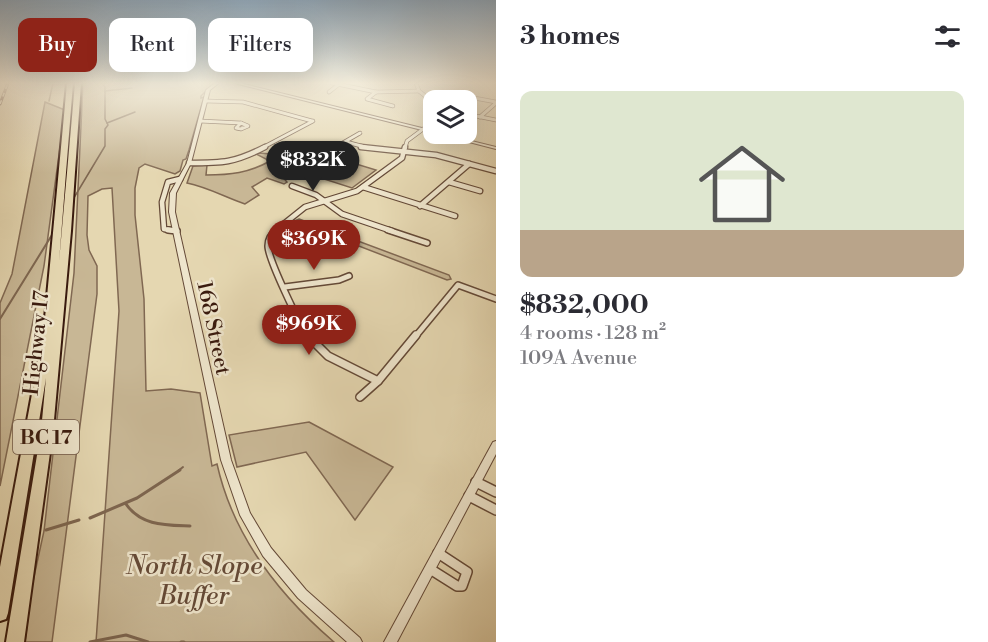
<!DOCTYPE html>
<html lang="en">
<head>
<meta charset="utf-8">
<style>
	body { margin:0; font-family:"Libre Bodoni",serif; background:#f2f2f3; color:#2b2b33; height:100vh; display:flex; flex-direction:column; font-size:22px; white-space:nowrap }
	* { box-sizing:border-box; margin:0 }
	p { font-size:20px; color:#7c7c81 }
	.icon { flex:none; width:33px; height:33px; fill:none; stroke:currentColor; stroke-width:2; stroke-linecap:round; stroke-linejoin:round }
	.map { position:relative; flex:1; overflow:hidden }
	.panel { display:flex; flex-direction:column; background:#fff; width:492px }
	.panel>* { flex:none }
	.guide { position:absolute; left:18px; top:18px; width:387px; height:54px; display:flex; gap:12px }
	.tools { position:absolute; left:423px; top:90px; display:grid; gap:12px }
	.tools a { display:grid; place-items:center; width:54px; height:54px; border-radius:12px; background:#fff; box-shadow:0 6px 24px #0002; font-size:30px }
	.price { position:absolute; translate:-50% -51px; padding:0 14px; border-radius:21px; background:#8f2418; color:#fff; font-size:20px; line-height:39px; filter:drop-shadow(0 2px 3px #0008) }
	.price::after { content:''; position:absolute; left:50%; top:36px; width:18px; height:14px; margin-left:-9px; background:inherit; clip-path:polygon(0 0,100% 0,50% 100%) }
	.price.current { background:#222; color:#fff }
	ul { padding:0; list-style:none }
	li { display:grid; align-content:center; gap:12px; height:318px; padding:0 24px }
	li span { display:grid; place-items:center; height:186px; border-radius:12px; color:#555 }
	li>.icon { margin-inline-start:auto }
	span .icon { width:108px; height:108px; fill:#fffc; stroke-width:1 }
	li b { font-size:26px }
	h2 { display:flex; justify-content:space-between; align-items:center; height:72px; padding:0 24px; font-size:26px }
	.tag { padding:0 21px; border-radius:12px; background:#fff; box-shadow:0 6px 24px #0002; font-size:21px; line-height:54px }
	.tag.current { background:#8f2418; color:#fff }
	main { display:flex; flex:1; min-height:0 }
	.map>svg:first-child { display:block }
	.green { fill:#c8b795; stroke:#806852; stroke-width:1.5 }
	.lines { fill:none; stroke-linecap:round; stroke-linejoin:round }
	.stream-far2 { stroke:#7d654f; stroke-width:1.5 }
	.stream-far1 { stroke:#7d654f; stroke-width:2 }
	.stream { stroke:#7d654f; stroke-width:3 }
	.minor-far4-casing { stroke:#644937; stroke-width:4.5 }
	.minor-far3-casing { stroke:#644937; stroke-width:7 }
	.minor-far2-casing { stroke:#644937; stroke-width:8 }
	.minor-far1-casing { stroke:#644937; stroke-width:10 }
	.minor-casing { stroke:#644937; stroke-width:12 }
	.tertiary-casing { stroke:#644937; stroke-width:2 }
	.trunk-casing { stroke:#391a0e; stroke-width:4 }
	.minor-far4 { stroke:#eee5cc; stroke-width:3 }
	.minor-far3 { stroke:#eee5cc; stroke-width:4.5 }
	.minor-far2 { stroke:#eee5cc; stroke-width:5 }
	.minor-far1 { stroke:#eee5cc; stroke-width:7 }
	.minor { stroke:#eee5cc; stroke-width:9 }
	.tertiary { fill:#eee5cc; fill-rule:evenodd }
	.trunk { fill:#e5d7b1; fill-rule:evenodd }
	.rail-casing { stroke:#391a0e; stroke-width:3 }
	.rail { stroke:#eee5cc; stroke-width:1.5; stroke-dasharray:4; stroke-linecap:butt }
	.labels { text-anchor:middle; stroke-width:5; stroke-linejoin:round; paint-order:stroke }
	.shield { fill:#eee5cc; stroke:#6f5747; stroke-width:1.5 }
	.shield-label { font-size:20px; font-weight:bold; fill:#391a0e }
	.street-label { font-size:21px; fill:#391a0e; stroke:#eee5cc }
	.near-park-label { font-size:26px; font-style:italic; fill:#644936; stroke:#eee5cc }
</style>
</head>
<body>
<main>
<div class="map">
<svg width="496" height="642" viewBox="0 0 496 642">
	<rect width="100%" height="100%" fill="#e5d7b1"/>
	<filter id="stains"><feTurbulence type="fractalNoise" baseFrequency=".00333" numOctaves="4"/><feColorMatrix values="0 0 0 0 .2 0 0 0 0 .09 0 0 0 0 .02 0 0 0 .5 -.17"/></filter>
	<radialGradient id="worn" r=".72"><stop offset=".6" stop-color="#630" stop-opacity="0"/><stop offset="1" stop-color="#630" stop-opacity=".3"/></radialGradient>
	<g class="green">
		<path d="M83,83H214L201,96V98L204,97L189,150L186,159L183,160L180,171L175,174L145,164L139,168L135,188V215L144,299L146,391L171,389L200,393L212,466L217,464C233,536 278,594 334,642H96L119,311L112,188L102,189L88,196L87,235L89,250L97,266V294L52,642H25L32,586L44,531L74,273Z"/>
		<polygon points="45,102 65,110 44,266 0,486 0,303 12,274"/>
		<path d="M259,153L283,155L286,163L315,173L353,163L376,170L352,188L287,167L278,172L287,182L284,184L267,178L252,187L259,195L245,204C225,197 207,187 187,183L193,166L207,165L206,175C230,175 249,173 270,161L256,154Z"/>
		<polygon points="299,219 449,275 451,279 447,280 294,221"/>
		<polygon points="309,422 393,467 355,520 306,452 237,467 229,435"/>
	</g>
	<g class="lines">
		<g class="stream-far2">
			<polyline points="105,91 132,88"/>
			<polyline points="49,101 53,83"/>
			<polyline points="107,123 135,112"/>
			<polyline points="72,201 105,146 105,129 108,125 105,119 105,87 103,84 105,83"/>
			<polyline points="54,231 55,229"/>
		</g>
		<g class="stream-far1">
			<polyline points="0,319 55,230"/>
			<polyline points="178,471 183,467"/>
		</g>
		<g class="stream">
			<path d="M126,504C141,526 166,525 190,526"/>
			<polyline points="90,518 137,498 180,470"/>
			<polyline points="46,530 79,520"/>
			<polyline points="90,642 126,635 148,642"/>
			<polyline points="181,642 184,642"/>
		</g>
		<defs>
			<g id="minor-far4">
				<polyline points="332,83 376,92 419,91"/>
				<polyline points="416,83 419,91 434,103"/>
				<polyline points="329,92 338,85"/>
				<polyline points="376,92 367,99 393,106"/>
				<polyline points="469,97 496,102"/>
				<polyline points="206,101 243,102 312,121"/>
				<polyline points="466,114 496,120"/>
				<polyline points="480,117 496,103"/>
				<polyline points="200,121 241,123"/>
				<polygon points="241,123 248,126 241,129 236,128"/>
				<polyline points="346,142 369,148"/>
				<polyline points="262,148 313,121"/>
				<polyline points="334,148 360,133"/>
				<polyline points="405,148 407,141 434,121"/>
			</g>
			<g id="minor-far3">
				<polyline points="361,147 436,155 496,171"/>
				<polyline points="315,160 337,147"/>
				<path d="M189,163C223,163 234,163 265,147"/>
				<polyline points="449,182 480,191"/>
				<polyline points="292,186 316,195 342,214 392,231"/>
				<polyline points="363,187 455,216"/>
				<polyline points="420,206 469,164"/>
				<polyline points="177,231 164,229 162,202 168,182 180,179"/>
				<polyline points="275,231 305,207 357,191 402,158 405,147"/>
			</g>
			<g id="minor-far2">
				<polyline points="168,230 177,231"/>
				<path d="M276,230C271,235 268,239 268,246C268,259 299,323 308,337"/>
				<polyline points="388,230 427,243"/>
				<polyline points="285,287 339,280 349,276"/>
				<polyline points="415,337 458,285 496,299"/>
			</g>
			<g id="minor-far1">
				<polyline points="307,335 328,356 378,381"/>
				<polyline points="360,397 378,381 416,335"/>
			</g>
			<g id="minor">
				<polyline points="476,482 496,492"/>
				<polyline points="469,496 496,510"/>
				<polyline points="430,569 457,586 462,586 467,572 438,553"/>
			</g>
			<g id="tertiary">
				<polygon points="215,83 219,83 210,90 191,163 176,193 175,212 231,460 250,513 271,548 306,590 360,638 362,642 347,642 298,598 263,556 240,515 221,460 169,212 170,193 187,163 206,90"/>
				<polygon points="234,83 240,83 434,131 434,133"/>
				<polygon points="438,134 443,134 496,147 496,149"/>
				<polygon points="496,441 496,454 397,642 384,642 493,442"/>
			</g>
			<polygon id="trunk" points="67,83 73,83 59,262 75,83 81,83 71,231 53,431 24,642 6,642 41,431 46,378 8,613 6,619 0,621 0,567 44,329"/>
		</defs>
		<use href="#minor-far4" class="minor-far4-casing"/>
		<use href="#minor-far3" class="minor-far3-casing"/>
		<use href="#minor-far2" class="minor-far2-casing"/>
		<use href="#minor-far1" class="minor-far1-casing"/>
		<use href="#minor" class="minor-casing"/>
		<use href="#tertiary" class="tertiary-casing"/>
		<use href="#trunk" class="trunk-casing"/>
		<use href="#minor-far4" class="minor-far4"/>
		<use href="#minor-far3" class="minor-far3"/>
		<use href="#minor-far2" class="minor-far2"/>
		<use href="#minor-far1" class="minor-far1"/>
		<use href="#minor" class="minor"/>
		<use href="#tertiary" class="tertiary"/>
		<use href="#trunk" class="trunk"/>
		<defs>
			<polyline id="rail" points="0,104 8,83"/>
		</defs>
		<use href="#rail" class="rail-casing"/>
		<use href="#rail" class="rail"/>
	</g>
	<linearGradient id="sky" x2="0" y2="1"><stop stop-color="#8fa8bc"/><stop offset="0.48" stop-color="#f3eddc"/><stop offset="1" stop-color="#f3eddc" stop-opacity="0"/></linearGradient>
	<rect width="496" height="173" fill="url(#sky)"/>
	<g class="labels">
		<rect class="shield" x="13" y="420" width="66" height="34" rx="4.5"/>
		<g class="shield-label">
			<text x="46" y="444">BC 17</text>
		</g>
		<g class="street-label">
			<text transform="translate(214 328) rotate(78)" y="7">168 Street</text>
			<text transform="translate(36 343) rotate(-84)" y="7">Highway 17</text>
		</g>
		<g class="near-park-label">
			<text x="194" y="574">North Slope<tspan x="194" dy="30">Buffer</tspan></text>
		</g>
	</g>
	<rect width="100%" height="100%" filter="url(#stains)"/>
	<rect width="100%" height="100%" fill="url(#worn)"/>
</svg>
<div class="tools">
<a><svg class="icon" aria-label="layers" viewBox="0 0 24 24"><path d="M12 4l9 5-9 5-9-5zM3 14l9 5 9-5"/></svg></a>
</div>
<b class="price current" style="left:313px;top:192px">$832K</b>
<b class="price" style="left:314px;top:271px">$369K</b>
<b class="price" style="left:309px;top:356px">$969K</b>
<div class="guide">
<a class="tag current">Buy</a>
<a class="tag">Rent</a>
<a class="tag">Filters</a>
</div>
</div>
<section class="panel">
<h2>3 homes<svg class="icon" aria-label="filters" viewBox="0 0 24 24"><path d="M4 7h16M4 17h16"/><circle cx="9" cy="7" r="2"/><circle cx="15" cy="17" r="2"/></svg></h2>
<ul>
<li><span style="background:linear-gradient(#dfe7d0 75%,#b9a48a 0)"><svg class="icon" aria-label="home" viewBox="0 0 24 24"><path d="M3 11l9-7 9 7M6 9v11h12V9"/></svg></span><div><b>$832,000</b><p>4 rooms · 128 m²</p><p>109A Avenue</p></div></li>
</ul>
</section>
</main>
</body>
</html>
